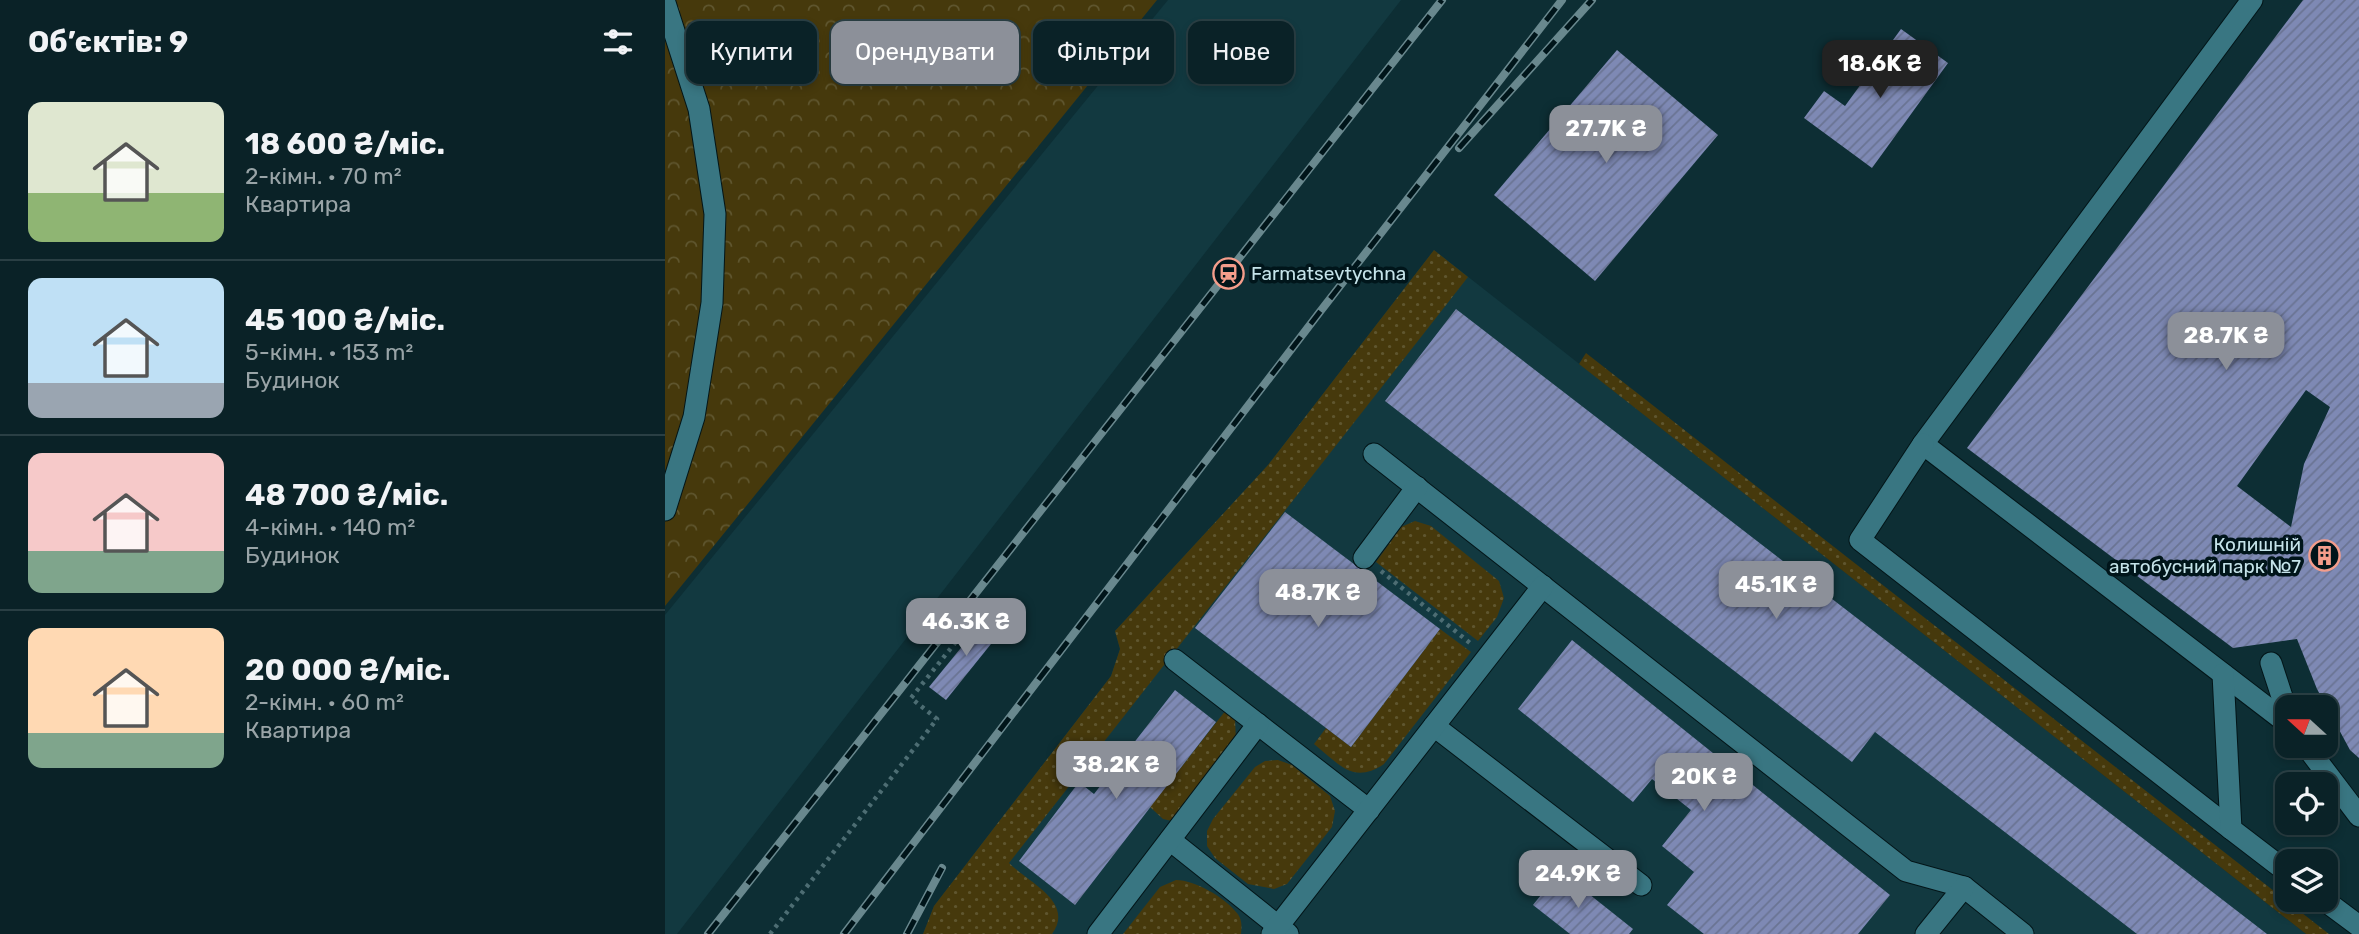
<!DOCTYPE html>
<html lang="uk">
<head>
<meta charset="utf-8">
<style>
	body { margin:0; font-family:Rubik,sans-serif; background:#132a2f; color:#f1f3f6; height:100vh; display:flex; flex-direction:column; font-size:26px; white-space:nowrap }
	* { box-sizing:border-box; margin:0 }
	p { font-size:23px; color:#99a4a7 }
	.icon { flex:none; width:38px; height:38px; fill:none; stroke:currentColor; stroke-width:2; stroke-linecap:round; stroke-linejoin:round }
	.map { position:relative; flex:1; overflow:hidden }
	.details { display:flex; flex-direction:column; background:#0a2227; width:665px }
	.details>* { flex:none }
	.banner { position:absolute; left:21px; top:21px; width:665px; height:63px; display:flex; gap:14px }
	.needle { width:46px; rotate:291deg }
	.buttons { position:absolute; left:1610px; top:695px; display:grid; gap:14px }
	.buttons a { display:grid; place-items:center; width:63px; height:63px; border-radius:14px; background:#0a2227; box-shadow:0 4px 10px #0003,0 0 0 2px #2a3f44; font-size:35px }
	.price { position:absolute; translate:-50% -60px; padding:0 16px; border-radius:14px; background:#8c9099; color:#fff; font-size:23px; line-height:46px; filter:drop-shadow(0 2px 4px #0008) }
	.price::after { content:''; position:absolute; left:50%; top:42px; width:21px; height:16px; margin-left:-10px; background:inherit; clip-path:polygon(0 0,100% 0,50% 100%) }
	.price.active { background:#222; color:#fff }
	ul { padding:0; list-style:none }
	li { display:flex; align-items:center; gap:21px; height:175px; padding:0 28px }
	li+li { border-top:2px solid #2a3f44 }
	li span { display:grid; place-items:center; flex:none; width:196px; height:140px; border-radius:14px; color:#555 }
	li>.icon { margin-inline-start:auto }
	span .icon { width:84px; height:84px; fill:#fffc; stroke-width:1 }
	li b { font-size:30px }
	h2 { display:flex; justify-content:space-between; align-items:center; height:84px; padding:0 28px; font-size:30px }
	.tag { padding:0 24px; border-radius:14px; background:#0a2227; box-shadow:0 4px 10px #0003,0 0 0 2px #2a3f44; font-size:24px; line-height:63px }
	.tag.active { background:#8c9099; color:#fff }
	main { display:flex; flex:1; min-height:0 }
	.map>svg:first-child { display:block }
	.built { fill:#123940 }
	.grass { fill:url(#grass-dots) }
	.forest { fill:url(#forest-crowns) }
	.building { fill:url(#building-hatch); fill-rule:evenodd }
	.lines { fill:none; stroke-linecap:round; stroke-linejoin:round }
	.minor-casing { stroke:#031518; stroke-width:23 }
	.path { stroke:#4d6d73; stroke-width:4.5; stroke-dasharray:3.5 5; stroke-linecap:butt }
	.minor { stroke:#397682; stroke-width:21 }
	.rail-casing { stroke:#69888e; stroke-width:8 }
	.rail { stroke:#00151a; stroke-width:5; stroke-dasharray:16; stroke-linecap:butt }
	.labels { text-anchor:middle; stroke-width:7; stroke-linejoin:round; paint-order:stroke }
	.poi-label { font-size:19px; fill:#c5e3e9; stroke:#00151a; text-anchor:start }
</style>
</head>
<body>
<main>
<section class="details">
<h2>Об’єктів: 9<svg class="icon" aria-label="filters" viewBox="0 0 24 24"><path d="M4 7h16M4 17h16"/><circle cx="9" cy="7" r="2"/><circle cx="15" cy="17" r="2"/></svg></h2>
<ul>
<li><span style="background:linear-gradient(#dfe7d0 65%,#8fb573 0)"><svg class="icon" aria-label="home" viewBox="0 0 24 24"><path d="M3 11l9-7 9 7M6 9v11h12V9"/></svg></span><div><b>18 600 ₴/міс.</b><p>2-кімн. · 70 m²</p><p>Квартира</p></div></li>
<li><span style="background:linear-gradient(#bfe0f5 75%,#9aa5b1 0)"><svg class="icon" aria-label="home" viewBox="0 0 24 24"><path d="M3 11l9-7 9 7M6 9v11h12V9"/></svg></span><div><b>45 100 ₴/міс.</b><p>5-кімн. · 153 m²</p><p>Будинок</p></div></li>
<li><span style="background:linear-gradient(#f6c9c9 70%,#7fa58c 0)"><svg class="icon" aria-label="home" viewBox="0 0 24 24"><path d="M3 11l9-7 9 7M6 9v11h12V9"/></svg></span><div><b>48 700 ₴/міс.</b><p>4-кімн. · 140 m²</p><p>Будинок</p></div></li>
<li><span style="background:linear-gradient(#ffd9b3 75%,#7fa58c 0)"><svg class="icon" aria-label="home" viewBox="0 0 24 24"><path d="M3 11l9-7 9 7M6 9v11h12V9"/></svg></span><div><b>20 000 ₴/міс.</b><p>2-кімн. · 60 m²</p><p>Квартира</p></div></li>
</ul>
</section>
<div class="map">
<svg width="1694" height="934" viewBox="0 0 1694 934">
	<defs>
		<pattern id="grass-dots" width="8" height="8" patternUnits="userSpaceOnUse" patternTransform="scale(1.75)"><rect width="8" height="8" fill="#46390c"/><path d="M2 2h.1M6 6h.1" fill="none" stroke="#5f562f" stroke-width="1.8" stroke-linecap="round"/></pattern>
		<pattern id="forest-crowns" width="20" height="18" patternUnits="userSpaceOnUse" patternTransform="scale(1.75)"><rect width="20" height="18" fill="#46390c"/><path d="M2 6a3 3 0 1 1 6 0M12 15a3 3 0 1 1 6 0" fill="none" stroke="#5f562f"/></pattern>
		<pattern id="building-hatch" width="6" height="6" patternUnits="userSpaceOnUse" patternTransform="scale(1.75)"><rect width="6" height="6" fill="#7e89b4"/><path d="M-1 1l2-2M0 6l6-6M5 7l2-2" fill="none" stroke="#6a7493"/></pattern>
	</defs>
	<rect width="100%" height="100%" fill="#0d2e34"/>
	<g class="built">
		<polygon points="503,0 736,0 12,934 0,934 0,615"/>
		<polygon points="769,250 1641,934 258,934 269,906 446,676 455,649 450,631 603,465"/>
	</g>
	<g class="grass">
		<path d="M769,250L803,277L344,863C364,883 410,902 387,934H258L269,906L446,676L455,649L450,631L603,465Z"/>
		<polygon points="921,353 1664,934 1641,934 914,364"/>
		<polygon points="750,521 766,526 834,581 839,598 832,617 813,641 711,562 736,527"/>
		<path d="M775,629L806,652L719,764C688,785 674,764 649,744L661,728L686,747Z"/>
		<polygon points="561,710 570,719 571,741 507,821 498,819 485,807"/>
		<polygon points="613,760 627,765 665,796 670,811 667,827 622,884 609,889 583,884 550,858 542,846 542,831 548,819 590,767 600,761"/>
		<path d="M511,880C530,880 559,897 571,912C577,918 577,926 576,934H458L495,887Z"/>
	</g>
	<polygon class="forest" points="0,0 492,0 0,606"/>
	<g class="building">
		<path d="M1638,0H1694V758L1685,750L1652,689L1632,639L1568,648L1302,448ZM1641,390L1665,407L1639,464L1626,527L1572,486Z"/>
		<polygon points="1236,29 1283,63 1207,168 1139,118 1159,91 1180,106"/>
		<polygon points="952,50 1053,135 930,281 829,195"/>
		<polygon points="791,309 1602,934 1472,934 1210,732 1187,762 720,401"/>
		<polygon points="620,512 775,629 686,747 530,628"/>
		<polygon points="322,616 338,629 281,700 264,687"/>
		<polygon points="907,640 1225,895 1193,934 1039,934 1002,905 1029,872 997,846 1026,810 987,779 968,802 853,709"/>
		<polygon points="510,690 551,722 410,905 354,861 414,782 429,794"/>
		<polygon points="895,871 968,929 964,934 905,934 868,905"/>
	</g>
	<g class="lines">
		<defs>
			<g id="minor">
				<polyline points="1587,0 1258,444 1622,723"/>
				<polyline points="0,3 34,109 50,214 47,303 29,417 0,510"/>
				<polyline points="1258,444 1195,540 1566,829"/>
				<polyline points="709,454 1241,871 1299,887 1358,934"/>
				<polyline points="699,558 752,487"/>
				<polyline points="510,660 704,810"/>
				<polyline points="1606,663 1622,712"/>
				<polyline points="1558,674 1566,829 1622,872"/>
				<polyline points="769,726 976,885"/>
				<polyline points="1641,746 1694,816"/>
				<polyline points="505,840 623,934"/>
				<polyline points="1659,900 1694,926"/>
				<polyline points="433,934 593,724"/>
				<polyline points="607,934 878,586"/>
				<polyline points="1261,934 1299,887"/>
			</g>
		</defs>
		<use href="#minor" class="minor-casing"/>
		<g class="path">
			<polyline points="716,571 805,643"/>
			<polyline points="105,934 272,719 246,698 322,603"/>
		</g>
		<use href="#minor" class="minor"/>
		<defs>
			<g id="rail">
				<polyline points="794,148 927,0"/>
				<polyline points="43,934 777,0"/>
				<polyline points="179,934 654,313 897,0"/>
				<polyline points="242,934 277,868"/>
			</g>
		</defs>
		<use href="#rail" class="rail-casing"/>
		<use href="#rail" class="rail"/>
	</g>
	<defs>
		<symbol id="station-ring" viewBox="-11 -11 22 22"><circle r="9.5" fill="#00151a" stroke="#f49d8b" stroke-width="1.5"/><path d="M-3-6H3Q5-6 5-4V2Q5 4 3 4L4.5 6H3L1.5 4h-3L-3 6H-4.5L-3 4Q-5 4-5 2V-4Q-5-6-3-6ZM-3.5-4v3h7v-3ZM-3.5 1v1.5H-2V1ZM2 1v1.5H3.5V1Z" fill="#f49d8b"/></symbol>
		<symbol id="building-ring" viewBox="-11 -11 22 22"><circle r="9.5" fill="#00151a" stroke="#f49d8b" stroke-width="1.5"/><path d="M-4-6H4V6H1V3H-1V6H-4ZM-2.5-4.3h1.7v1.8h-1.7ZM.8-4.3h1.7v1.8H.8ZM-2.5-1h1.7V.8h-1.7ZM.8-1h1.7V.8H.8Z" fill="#f49d8b"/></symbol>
	</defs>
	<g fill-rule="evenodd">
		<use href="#station-ring" x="546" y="256" width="35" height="35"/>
		<use href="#building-ring" x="1642" y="538" width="35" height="35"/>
	</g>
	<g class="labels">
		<g class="poi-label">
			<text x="586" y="280">Farmatsevtychna</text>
			<text x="1636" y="551" text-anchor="end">Колишній<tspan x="1636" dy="22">автобусний парк №7</tspan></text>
		</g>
	</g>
</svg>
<div class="buttons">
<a><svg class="needle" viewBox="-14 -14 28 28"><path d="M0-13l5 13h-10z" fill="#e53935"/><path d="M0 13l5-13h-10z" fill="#99a4a7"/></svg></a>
<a><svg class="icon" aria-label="locate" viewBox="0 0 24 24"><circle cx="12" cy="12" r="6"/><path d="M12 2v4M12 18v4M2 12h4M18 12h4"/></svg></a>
<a><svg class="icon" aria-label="layers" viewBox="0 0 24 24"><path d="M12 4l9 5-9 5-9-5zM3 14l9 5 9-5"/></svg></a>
</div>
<b class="price active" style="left:1215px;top:100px">18.6K ₴</b>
<b class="price" style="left:941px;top:165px">27.7K ₴</b>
<b class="price" style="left:1561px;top:372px">28.7K ₴</b>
<b class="price" style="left:1111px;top:621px">45.1K ₴</b>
<b class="price" style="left:653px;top:629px">48.7K ₴</b>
<b class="price" style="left:301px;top:658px">46.3K ₴</b>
<b class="price" style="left:451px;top:801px">38.2K ₴</b>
<b class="price" style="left:1039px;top:813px">20K ₴</b>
<b class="price" style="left:913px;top:910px">24.9K ₴</b>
<div class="banner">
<a class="tag">Купити</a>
<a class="tag active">Орендувати</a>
<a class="tag">Фільтри</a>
<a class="tag">Нове</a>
</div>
</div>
</main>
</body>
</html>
